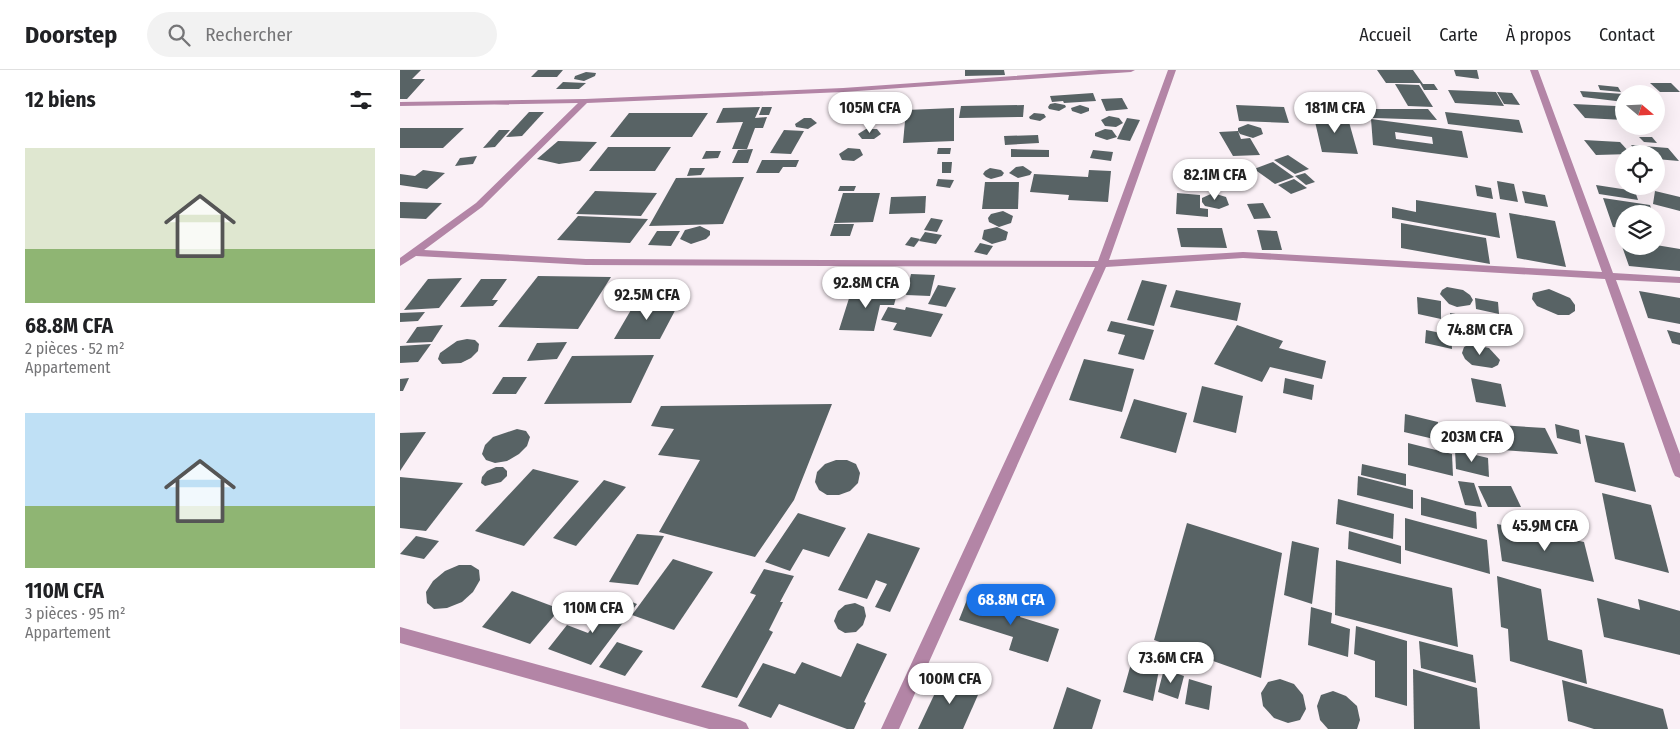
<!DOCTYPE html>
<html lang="fr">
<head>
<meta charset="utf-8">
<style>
	body { margin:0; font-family:"Fira Sans Condensed",sans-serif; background:#f2f2f2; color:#202124; height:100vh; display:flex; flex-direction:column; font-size:19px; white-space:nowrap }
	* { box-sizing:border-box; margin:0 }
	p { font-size:16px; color:#757577 }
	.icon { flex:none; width:28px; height:28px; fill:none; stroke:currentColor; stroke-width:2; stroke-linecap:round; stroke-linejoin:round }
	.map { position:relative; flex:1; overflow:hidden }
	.drawer { display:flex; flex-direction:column; background:#fff; width:400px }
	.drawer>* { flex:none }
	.needle { width:32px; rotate:109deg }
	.buttons { position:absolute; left:1215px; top:15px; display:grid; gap:10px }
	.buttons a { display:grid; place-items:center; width:50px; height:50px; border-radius:50%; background:#fff; box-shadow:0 5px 20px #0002; font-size:25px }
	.price { position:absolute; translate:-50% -42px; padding:0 11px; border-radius:18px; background:#fff; color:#222; font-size:16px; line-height:32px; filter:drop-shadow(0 1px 2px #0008) }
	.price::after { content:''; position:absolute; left:50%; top:30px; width:15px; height:11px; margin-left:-8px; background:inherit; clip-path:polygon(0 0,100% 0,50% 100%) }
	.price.on { background:#1a73e8; color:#fff }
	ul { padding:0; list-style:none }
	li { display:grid; align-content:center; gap:10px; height:265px; padding:0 25px }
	li span { display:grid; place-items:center; height:155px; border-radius:0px; color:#555 }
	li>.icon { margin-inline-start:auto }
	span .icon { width:90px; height:90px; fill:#fffc; stroke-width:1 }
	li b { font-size:21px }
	h2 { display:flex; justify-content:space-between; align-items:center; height:60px; padding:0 25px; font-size:21px }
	header { display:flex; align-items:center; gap:30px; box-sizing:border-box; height:70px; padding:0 25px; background:#fff; border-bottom:1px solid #e0e0e0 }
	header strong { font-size:24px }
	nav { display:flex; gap:28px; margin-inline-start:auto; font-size:18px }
	.search { width:350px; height:45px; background:#f2f2f2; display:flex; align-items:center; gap:12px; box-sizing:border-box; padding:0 18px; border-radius:28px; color:#757577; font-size:19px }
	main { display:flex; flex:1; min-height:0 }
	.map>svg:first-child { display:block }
	.building { fill:#586365; fill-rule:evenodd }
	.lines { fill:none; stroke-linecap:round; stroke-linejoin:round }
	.minor { fill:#b385a6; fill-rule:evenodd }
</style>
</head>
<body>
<header>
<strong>Doorstep</strong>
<div class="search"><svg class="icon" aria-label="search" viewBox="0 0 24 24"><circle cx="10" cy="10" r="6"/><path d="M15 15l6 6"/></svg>Rechercher</div>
<nav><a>Accueil</a><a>Carte</a><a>À propos</a><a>Contact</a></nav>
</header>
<main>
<section class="drawer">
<h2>12 biens<svg class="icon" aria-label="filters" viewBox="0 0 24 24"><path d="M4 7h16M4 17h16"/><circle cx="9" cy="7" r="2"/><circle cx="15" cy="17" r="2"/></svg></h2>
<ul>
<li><span style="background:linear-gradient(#dfe7d0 65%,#8fb573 0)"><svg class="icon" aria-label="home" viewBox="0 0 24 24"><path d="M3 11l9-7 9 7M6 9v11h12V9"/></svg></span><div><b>68.8M CFA</b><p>2 pièces · 52 m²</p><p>Appartement</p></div></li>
<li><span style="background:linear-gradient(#bfe0f5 60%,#8fb573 0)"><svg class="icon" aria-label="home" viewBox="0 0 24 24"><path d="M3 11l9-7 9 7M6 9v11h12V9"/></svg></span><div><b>110M CFA</b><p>3 pièces · 95 m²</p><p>Appartement</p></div></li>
</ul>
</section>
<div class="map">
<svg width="1280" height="659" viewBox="0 0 1280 659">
	<rect width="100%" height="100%" fill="#faf0f6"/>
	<g class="building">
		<polygon points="0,0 21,0 12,9 25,9 7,29 0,29"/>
		<polygon points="138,0 163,0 157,7 131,7"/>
		<polygon points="565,0 604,0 605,5 565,6"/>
		<polygon points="977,0 1013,0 1023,14 1034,14 1038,20 1024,20 1020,13 986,13"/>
		<polygon points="1054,0 1077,0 1079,9 1056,6"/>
		<polygon points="186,2 196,3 195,6 184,11 174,9 175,6"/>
		<polygon points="163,12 186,13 179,19 156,19"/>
		<polygon points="1250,13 1271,13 1280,22 1260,22"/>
		<polygon points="995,14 1019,15 1033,37 1008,36"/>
		<polygon points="1198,15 1218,17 1221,22 1200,20"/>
		<polygon points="1048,20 1096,22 1104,36 1055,33"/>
		<polygon points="1180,21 1224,24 1224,32 1183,27"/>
		<polygon points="1097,22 1112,23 1120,35 1104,34"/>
		<polygon points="693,23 696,31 664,33 663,31 652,32 650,26"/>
		<polygon points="722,28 728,39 706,41 701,29"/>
		<polygon points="910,28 940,30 942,39 912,37"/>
		<polygon points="655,33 665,35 666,37 659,41 649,39 648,37 650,34"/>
		<polygon points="1173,34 1216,36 1224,45 1224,50 1185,48"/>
		<polygon points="624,35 623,47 559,48 561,36"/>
		<polygon points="680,35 689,38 689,41 681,44 672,41 671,38"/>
		<polygon points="836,35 884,37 889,53 839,51"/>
		<polygon points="360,37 355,48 367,47 363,58 355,58 347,79 332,79 343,52 316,53 323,38"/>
		<polygon points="362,37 372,37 369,45 359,45"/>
		<polygon points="554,38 554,71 503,73 506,40"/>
		<polygon points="967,39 1028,39 1037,50 973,48"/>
		<polygon points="129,42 144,42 122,66 106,67"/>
		<polygon points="1045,42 1119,50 1123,63 1048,54"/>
		<polygon points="229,43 308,43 292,67 210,67"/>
		<polygon points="634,43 644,44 646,47 640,51 630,49 629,47"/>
		<polygon points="913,43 947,45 958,84 922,82"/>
		<polygon points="709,46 719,48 723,53 716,57 705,56 701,50"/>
		<polygon points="404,48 411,48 417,53 408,59 396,57 395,54"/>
		<polygon points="727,48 740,50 730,71 717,69"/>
		<path d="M971,49L1062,61L1068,88L973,75ZM995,62L1032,67L1033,74L996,69Z"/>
		<polygon points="848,54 861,58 863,64 853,68 840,64 838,61 841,69 850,68 860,85 833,86 819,62 838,61 838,58"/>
		<polygon points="0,58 64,58 43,78 0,78"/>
		<polygon points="466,59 477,59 481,64 474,69 462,69 458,64"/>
		<polygon points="705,59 712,60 717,67 707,70 695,66 695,63"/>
		<polygon points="99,60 110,60 95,77 83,78"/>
		<polygon points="384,60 404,61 391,84 370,83"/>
		<polygon points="638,65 639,73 605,75 604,66"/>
		<polygon points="1239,67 1252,67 1257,73 1244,72"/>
		<polygon points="1184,70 1220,72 1231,84 1196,85"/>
		<polygon points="158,71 197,72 180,91 159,94 137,89"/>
		<polygon points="1231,75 1268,78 1279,91 1256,89 1256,84 1238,84"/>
		<polygon points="208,77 271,77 255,101 189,101"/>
		<polygon points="448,78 460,79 463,85 454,91 442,90 439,84"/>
		<polygon points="538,78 551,78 550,84 537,84"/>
		<polygon points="353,79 348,93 332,93 338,80"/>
		<polygon points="611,79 649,80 649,87 611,87"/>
		<polygon points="693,80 713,82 711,91 690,88"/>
		<polygon points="306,81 321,81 318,88 302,89"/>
		<polygon points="888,85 909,99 895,104 874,90"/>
		<polygon points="77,86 73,94 55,96 60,88"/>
		<polygon points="362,90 399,90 396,97 383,97 379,103 356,103"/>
		<polygon points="542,92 552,92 551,103 542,103"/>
		<polygon points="873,92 894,107 875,114 854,99"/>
		<polygon points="623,96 632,102 630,105 618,108 609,103 616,97"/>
		<polygon points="290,98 305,98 301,105 287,106"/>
		<polygon points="590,98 601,100 604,103 602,106 591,109 586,107 583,104 585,101"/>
		<polygon points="23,100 45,103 27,119 0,115 0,104 15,106"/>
		<polygon points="689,100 711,101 708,132 668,130 669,125 630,122 634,104 688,107"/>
		<polygon points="905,103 915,112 906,115 895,106"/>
		<polygon points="344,107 323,154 249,156 276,108"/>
		<polygon points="538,109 554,110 550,118 536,116"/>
		<polygon points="894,109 907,118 891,124 878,115"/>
		<polygon points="1097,111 1114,114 1118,132 1100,129"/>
		<polygon points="585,112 619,112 618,139 582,139"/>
		<polygon points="1075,115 1091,118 1093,129 1077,126"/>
		<polygon points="1196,115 1235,121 1238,130 1199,124"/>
		<polygon points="440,116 456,116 454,121 438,121"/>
		<polygon points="195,121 257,123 241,146 176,144"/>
		<polygon points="1122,121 1145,125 1148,137 1125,133"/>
		<polygon points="1255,121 1280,127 1280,141 1253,134"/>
		<polygon points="443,123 480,123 473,152 434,153"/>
		<polygon points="777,123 800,125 800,138 808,139 808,147 776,144"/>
		<polygon points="813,123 826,127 829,135 819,139 805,136 802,132 802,128"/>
		<polygon points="526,126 525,143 489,144 491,127"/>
		<polygon points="1203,128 1250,135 1253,144 1224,144 1224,158 1213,157"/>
		<polygon points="1016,130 1096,143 1100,168 992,148 992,137 1016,142"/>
		<polygon points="0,132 42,133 26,149 0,148"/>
		<polygon points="863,133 871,148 854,149 847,134"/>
		<polygon points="603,141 613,146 611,153 599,157 589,152 588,148 591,144"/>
		<polygon points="1109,143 1155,151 1166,197 1117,188"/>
		<polygon points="178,146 248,149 230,173 157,170"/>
		<polygon points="531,148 543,150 537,162 524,160"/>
		<polygon points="1001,153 1086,168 1090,194 1001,178"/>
		<polygon points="434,154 454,154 450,166 430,166"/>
		<polygon points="300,156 310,161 310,165 306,169 291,174 280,169 285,160"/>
		<polygon points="597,157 608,162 606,170 592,174 582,169 584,160"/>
		<polygon points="777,158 822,158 827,178 781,177"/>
		<polygon points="857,160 877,161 882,180 862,180"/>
		<polygon points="257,161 280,161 271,176 248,175"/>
		<polygon points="525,162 542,165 536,174 519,171"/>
		<polygon points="1218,165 1224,166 1224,176 1256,175 1280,179 1280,201 1229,196"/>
		<polygon points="511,167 520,169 514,177 505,175"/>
		<polygon points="580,173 593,176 587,185 574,182"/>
		<polygon points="511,204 535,205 530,226 506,225"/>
		<polygon points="138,206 211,207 178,259 98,257"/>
		<polygon points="62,208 39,238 4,240 28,209"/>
		<polygon points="452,208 469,208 467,217 449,217"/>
		<polygon points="81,209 107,209 92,230 98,230 93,236 60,237"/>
		<polygon points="742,210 767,215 754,256 727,250"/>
		<polygon points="538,215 556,218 546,237 528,234"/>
		<polygon points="1047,217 1063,220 1070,225 1073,230 1070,235 1057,237 1049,234 1040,224 1042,220"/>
		<polygon points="484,219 498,220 494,235 480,235 474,261 439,260 451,222 484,222"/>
		<polygon points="1149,219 1170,228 1175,235 1175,241 1169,245 1158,245 1137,236 1132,229 1133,223"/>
		<polygon points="776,220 841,233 837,251 770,237"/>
		<polygon points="1239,221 1280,228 1280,254 1248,248"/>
		<polygon points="1017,227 1041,231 1041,249 1018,244"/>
		<polygon points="1075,228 1098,232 1099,244 1076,239"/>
		<polygon points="235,233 279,233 260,269 214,269"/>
		<polygon points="488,237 505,240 506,237 543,244 531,267 493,260 497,253 481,250"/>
		<polygon points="25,242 18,251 0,252 0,243"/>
		<polygon points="1050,243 1072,247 1075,266 1052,262"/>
		<polygon points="1087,247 1103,250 1109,255 1110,261 1106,264 1097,265 1089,261 1083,256 1082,250"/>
		<polygon points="711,251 754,260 744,290 718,284 725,265 707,261"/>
		<polygon points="43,255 32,272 6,273 17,257"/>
		<polygon points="837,255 883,271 879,278 926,291 922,309 870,297 862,312 814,294"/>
		<polygon points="1026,260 1051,265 1052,279 1025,273"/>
		<polygon points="1267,260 1280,263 1280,275 1272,273"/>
		<polygon points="67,269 75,270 79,274 78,281 71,288 61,293 42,294 38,289 40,283 57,271"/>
		<polygon points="167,272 157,289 127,291 137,273"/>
		<polygon points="31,274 18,292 0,293 0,276"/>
		<polygon points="1070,274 1089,278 1100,290 1098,295 1092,298 1072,295 1065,289 1062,283 1064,277"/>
		<polygon points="254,285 231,333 144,334 172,286"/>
		<polygon points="684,289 734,299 722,342 669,330"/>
		<polygon points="103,307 127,307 116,324 92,324"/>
		<polygon points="9,308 3,321 0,321 0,309"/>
		<polygon points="885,308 914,315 912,330 883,323"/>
		<polygon points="1071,308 1101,314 1106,337 1076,332"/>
		<polygon points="802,316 843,326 836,363 793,352"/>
		<polygon points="734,329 787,343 776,383 720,368"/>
		<polygon points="432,334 394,430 355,487 259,462 300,390 258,385 274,359 251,356 261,336"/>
		<polygon points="1005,344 1038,352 1038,370 1004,362"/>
		<polygon points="1052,352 1145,358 1158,384 1062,377"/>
		<polygon points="1155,354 1179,360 1181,374 1157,368"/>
		<polygon points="117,359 126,361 130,367 127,376 119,384 107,391 95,393 86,390 82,384 85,375 93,367"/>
		<polygon points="26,362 0,401 0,363"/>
		<polygon points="1185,365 1224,373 1236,422 1195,412"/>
		<polygon points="1008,373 1052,384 1053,406 1008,395"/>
		<polygon points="1055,380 1088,388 1089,407 1056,399"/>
		<polygon points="436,390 447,390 456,394 460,403 458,413 450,421 439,425 427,425 419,420 415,412 417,402 425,394"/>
		<polygon points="962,394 1006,404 1006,416 961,405"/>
		<polygon points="96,397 103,397 107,401 107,406 101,412 85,416 81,413 82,407 87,401"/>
		<polygon points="133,399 179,411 124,476 75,461"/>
		<polygon points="958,406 1013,420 1013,439 957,425"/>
		<polygon points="0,407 63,413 26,461 0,458"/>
		<polygon points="204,410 226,417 176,476 153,468"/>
		<polygon points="1058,411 1074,413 1082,437 1065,435"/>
		<polygon points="1078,416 1111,416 1121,437 1088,437"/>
		<polygon points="1202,423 1251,435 1269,503 1215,489"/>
		<polygon points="1021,427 1076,442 1077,459 1021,445"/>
		<polygon points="938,429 994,444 993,469 936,454"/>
		<polygon points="398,443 446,458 429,487 403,479 390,501 365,492"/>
		<polygon points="1005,448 1087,470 1090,504 1005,480"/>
		<polygon points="787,453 882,483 861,608 754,570"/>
		<polygon points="1097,454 1184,472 1194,512 1102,491"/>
		<polygon points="949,461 1001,476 1001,494 948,479"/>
		<polygon points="468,463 520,478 490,542 475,537 487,514 476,510 467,529 438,520"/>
		<polygon points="237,464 264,466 238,515 209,512"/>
		<polygon points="16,466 39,471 24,489 0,484"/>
		<polygon points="892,471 919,478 912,534 884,525"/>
		<polygon points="273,489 313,502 274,560 232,545"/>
		<polygon points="936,490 1052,518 1058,577 935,545"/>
		<polygon points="59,495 71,495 79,500 80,510 73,522 62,532 47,538 34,539 27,533 26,522 33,511 45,501"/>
		<polygon points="364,499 394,506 380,532 383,532 369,560 373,562 337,628 301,617 356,525 350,523"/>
		<polygon points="1097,506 1141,519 1148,570 1182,580 1187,614 1110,591 1108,559 1101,557"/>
		<polygon points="112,521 160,539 130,574 82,557"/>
		<polygon points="570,522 623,539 620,547 659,559 648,592 609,580 613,567 559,550"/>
		<polygon points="217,526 237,534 191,595 148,579 167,555 188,563"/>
		<polygon points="1197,528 1240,540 1238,529 1280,541 1280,585 1204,567"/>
		<polygon points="455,533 464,537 466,546 463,555 456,562 445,563 438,559 434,551 438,541 445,535"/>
		<polygon points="911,537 932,543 931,553 950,559 948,587 908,575"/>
		<polygon points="956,556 1007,571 1007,636 975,627 975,591 954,584"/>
		<polygon points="1019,571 1073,585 1076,613 1021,598"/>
		<polygon points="217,572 243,581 225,606 199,597"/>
		<polygon points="457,573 487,584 464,632 466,633 454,659 447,659 379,634 371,648 338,636 363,593 395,604 402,592 441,607"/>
		<polygon points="732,590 759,600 753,631 723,622"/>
		<polygon points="764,599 784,606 778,629 758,622"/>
		<polygon points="1013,599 1077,618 1080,659 1014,659"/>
		<polygon points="544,604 581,618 563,659 518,659"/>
		<polygon points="789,609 812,616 809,640 785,634"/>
		<polygon points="880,609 894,614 903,625 906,639 900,650 888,653 874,648 863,636 861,623 868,612"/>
		<polygon points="1162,610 1263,639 1268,659 1194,659 1168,651"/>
		<polygon points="667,617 701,630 692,659 653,659"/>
		<polygon points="933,621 946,626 957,636 960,650 957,659 928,659 920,650 917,636 921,625"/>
	</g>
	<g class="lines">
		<g class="minor">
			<polygon points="699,0 735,0 731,2 443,22 187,33 82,137 24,180 186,189 698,191 768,0 776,0 709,190 843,182 1202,202 1130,0 1138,0 1213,203 1280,207 1280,213 1216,210 1280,384 1280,408 1275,406 1273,402 1205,209 843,188 706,197 499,659 481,659 695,197 186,195 16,186 0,196 0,188 76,133 178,33 0,36 0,32 185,29 443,18"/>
			<polygon points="0,557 340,650 346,653 349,659 309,659 0,573"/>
		</g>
	</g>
</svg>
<div class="buttons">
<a><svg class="needle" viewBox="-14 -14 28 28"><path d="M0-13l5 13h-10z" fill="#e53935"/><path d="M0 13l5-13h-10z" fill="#757577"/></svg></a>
<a><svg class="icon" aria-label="locate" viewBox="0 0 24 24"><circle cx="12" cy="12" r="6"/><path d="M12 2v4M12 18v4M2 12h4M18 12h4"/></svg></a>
<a><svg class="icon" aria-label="layers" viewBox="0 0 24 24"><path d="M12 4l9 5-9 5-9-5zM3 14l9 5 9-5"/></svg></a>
</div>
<b class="price" style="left:470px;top:64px">105M CFA</b>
<b class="price" style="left:935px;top:64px">181M CFA</b>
<b class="price" style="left:815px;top:131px">82.1M CFA</b>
<b class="price" style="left:466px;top:239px">92.8M CFA</b>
<b class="price" style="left:247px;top:251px">92.5M CFA</b>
<b class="price" style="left:1080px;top:286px">74.8M CFA</b>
<b class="price" style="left:1072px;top:393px">203M CFA</b>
<b class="price" style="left:1145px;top:482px">45.9M CFA</b>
<b class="price on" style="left:611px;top:556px">68.8M CFA</b>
<b class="price" style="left:193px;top:564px">110M CFA</b>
<b class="price" style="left:771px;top:614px">73.6M CFA</b>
<b class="price" style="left:550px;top:635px">100M CFA</b>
</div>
</main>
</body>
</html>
